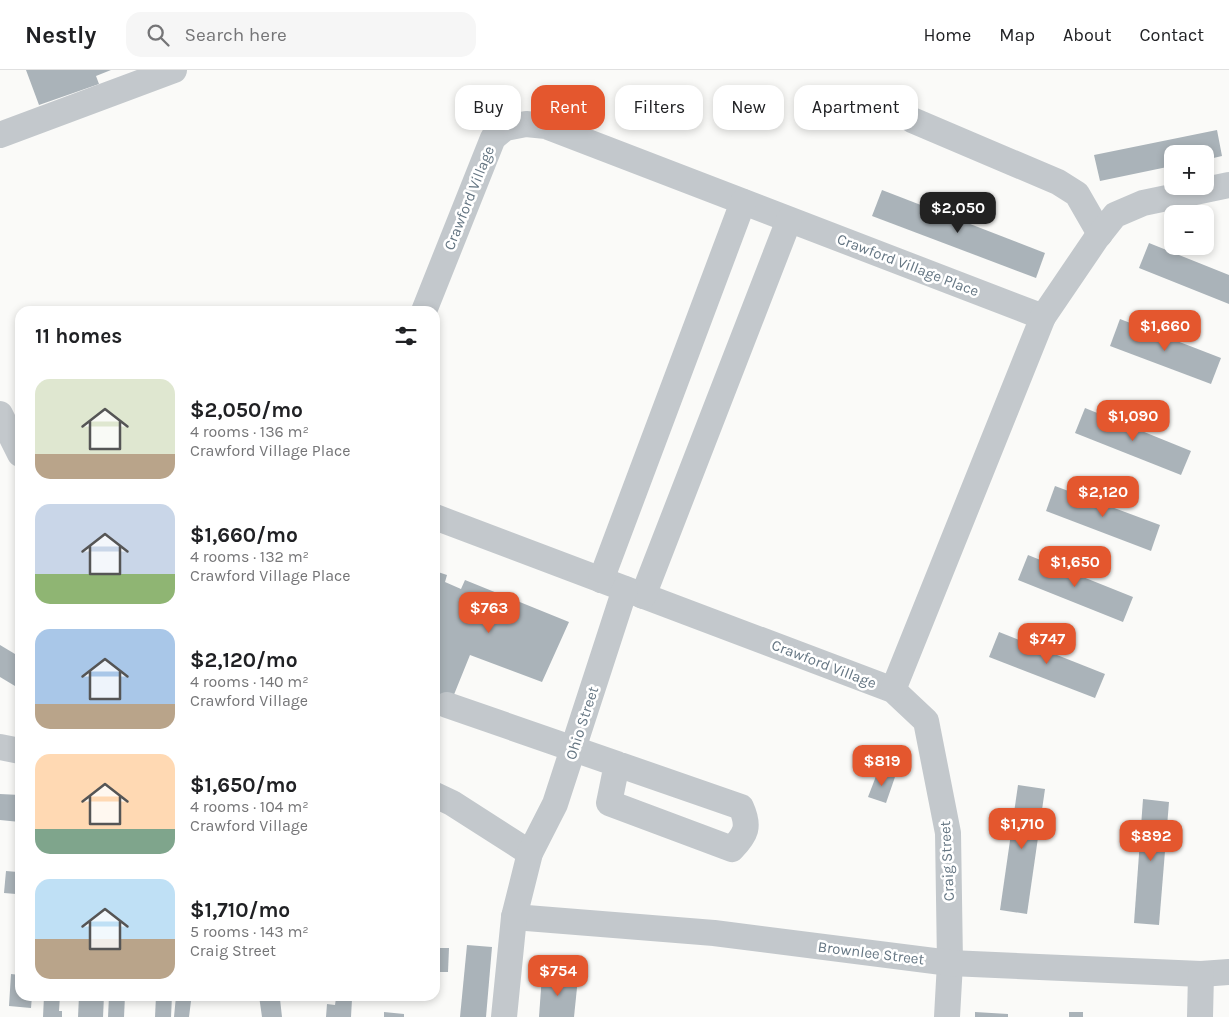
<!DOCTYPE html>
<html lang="en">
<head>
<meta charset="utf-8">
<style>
	body { margin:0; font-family:Karla,sans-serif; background:#f6f6f6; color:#202124; height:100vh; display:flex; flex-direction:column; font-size:19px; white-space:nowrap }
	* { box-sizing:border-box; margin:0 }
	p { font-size:16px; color:#757577 }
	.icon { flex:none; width:28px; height:28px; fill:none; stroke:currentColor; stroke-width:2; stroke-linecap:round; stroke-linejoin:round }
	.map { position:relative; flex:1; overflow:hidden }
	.details { position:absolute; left:15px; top:236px; width:425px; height:695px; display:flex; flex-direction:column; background:#fff; border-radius:15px; box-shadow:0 2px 8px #0003 }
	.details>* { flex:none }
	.top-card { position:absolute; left:455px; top:15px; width:475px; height:45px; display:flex; gap:10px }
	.fabs { position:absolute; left:1164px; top:75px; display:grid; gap:10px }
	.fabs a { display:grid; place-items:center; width:50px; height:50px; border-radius:10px; background:#fff; box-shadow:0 2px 8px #0003; font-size:25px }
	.price { position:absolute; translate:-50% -42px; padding:0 11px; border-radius:10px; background:#e4572e; color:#fff; font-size:16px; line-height:32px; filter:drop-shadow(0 1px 2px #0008) }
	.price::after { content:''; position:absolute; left:50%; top:30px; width:15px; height:11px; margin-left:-8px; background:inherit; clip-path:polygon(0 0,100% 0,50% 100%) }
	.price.selected { background:#222; color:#fff }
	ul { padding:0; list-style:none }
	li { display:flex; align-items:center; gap:15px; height:125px; padding:0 20px }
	li span { display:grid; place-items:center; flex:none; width:140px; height:100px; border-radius:15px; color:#555 }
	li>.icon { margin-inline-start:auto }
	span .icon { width:60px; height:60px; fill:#fffc; stroke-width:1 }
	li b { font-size:21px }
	h2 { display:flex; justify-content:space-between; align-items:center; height:60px; padding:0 20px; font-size:21px }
	.tag { padding:0 18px; border-radius:15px; background:#fff; box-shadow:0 2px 8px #0003; font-size:18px; line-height:45px }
	.tag.selected { background:#e4572e; color:#fff }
	header { display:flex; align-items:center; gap:30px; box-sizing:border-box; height:70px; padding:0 25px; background:#fff; border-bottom:1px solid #e0e0e0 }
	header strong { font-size:24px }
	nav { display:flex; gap:28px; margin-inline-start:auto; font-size:18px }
	.search { width:350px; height:45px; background:#f6f6f6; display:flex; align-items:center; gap:12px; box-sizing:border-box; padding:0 18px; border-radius:15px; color:#757577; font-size:19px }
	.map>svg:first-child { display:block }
	.building { fill:#aab3b9 }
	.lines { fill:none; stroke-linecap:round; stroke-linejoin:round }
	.minor { stroke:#c3c8cc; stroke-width:26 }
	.labels { text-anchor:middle; stroke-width:5; stroke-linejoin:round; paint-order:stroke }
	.street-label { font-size:15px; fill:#657683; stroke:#fff }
</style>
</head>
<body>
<header>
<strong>Nestly</strong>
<div class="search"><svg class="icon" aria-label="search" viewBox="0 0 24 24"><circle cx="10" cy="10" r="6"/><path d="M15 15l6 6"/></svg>Search here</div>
<nav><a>Home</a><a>Map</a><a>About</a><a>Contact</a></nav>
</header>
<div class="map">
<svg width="1229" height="947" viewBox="0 0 1229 947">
	<rect width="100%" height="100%" fill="#fafaf8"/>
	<g class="building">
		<polygon points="26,0 111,0 96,6 99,14 39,35"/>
		<polygon points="1217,60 1222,86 1205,90 1205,84 1172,84 1172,96 1100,111 1094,85"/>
		<polygon points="882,120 1045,183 1036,208 872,146"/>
		<polygon points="1149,173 1229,205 1229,234 1139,198"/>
		<polygon points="1120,249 1221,288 1211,314 1110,276"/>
		<polygon points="1085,338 1191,381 1181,405 1075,363"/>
		<polygon points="1055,416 1160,455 1151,481 1046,441"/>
		<polygon points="1028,485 1133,527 1123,552 1018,510"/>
		<polygon points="435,501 447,505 445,512 461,519 465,510 569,552 542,612 470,585 451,632 435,626"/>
		<polygon points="999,562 1105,604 1095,628 989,587"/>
		<polygon points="0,575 20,587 20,619 0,607"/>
		<polygon points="878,701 895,707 886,733 868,727"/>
		<polygon points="1018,715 1045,719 1027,844 1000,840"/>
		<polygon points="0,724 20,725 20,752 0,750"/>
		<polygon points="1143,729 1169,732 1159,855 1134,853"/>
		<polygon points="6,801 18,802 16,824 4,823"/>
		<polygon points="467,875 492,877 486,947 460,947"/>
		<polygon points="435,878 449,878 448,902 435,902"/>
		<polygon points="11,904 20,905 20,926 32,926 31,938 9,936"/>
		<polygon points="542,905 578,908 574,947 539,947"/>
		<polygon points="44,926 60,926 59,941 62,941 62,947 43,947"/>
		<polygon points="79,926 104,926 103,947 78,947"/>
		<polygon points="109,926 125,926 124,947 108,947"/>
		<polygon points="156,926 172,926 171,947 155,947"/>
		<polygon points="176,926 198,926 198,931 191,931 189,947 174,947"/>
		<polygon points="259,926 274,926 275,930 280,929 282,947 262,947"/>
		<polygon points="336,928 352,929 351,947 326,947 327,934 335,935"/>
		<polygon points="384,942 404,944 404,947 384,947"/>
		<polygon points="975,942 1008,944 1008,947 975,947"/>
		<rect x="1069" y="942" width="14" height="5"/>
	</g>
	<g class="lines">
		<g class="minor">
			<polyline points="912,50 1058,112 1077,124 1100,164"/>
			<polyline points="0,65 174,0"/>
			<polyline points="424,241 493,68 505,58 526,54 546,56 1043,247"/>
			<polyline points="0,344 20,384"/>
			<polyline points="435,447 893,620 926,651 948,763 950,893 947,947"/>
			<polyline points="601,510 743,132"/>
			<polyline points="643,526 789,150"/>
			<polyline points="893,620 1043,247 1096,169 1115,145 1143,133 1229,115"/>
			<path d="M447,635L741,737C750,757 746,764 732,779L609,733L617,694"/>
			<polyline points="0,677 20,681"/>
			<polyline points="435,725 452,733 530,783"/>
			<polyline points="514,847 714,863 950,893 1201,904 1229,902"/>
			<polyline points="504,947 514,847 530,783 555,734 625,519"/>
			<polyline points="1200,947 1201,904"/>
		</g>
	</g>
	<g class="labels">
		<g class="street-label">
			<text transform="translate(469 128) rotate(-68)" y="5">Crawford Village</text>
			<text transform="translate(908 195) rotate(21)" y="5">Crawford Village Place</text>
			<text transform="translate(824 594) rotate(21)" y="5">Crawford Village</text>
			<text transform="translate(582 653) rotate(-72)" y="5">Ohio Street</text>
			<text transform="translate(947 791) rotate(-93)" y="5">Craig Street</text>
			<text transform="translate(871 883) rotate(7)" y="5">Brownlee Street</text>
		</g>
	</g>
</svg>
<div class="fabs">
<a>+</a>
<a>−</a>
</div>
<b class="price selected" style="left:958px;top:164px">$2,050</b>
<b class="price" style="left:1165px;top:282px">$1,660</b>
<b class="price" style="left:1133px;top:372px">$1,090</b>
<b class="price" style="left:1103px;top:448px">$2,120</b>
<b class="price" style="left:1075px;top:518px">$1,650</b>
<b class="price" style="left:489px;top:564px">$763</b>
<b class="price" style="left:1047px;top:595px">$747</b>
<b class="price" style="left:882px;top:717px">$819</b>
<b class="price" style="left:1022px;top:780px">$1,710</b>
<b class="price" style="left:1151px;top:792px">$892</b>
<b class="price" style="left:558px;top:927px">$754</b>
<div class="top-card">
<a class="tag">Buy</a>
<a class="tag selected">Rent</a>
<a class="tag">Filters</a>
<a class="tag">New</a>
<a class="tag">Apartment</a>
</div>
<section class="details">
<h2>11 homes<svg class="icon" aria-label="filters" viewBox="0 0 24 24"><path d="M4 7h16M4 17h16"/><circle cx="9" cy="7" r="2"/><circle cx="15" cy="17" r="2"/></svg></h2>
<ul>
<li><span style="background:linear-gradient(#dfe7d0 75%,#b9a48a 0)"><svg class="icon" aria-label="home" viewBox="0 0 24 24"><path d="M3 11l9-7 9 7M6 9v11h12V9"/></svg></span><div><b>$2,050/mo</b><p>4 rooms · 136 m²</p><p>Crawford Village Place</p></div></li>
<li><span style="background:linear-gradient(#c9d6e8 70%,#8fb573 0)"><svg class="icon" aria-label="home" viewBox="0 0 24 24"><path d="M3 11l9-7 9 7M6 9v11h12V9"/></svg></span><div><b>$1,660/mo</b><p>4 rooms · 132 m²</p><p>Crawford Village Place</p></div></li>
<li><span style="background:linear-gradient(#a9c7e8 75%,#b9a48a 0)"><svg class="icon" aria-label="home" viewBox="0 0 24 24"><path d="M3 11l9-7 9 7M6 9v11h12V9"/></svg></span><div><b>$2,120/mo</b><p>4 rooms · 140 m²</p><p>Crawford Village</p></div></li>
<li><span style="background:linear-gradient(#ffd9b3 75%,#7fa58c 0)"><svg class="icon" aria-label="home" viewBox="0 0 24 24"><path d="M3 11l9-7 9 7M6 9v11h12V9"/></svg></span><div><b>$1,650/mo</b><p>4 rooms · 104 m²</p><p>Crawford Village</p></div></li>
<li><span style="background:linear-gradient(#bfe0f5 60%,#b9a48a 0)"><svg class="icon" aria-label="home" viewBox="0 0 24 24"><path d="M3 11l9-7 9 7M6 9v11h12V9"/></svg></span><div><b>$1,710/mo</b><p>5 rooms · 143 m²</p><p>Craig Street</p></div></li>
</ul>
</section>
</div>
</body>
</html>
